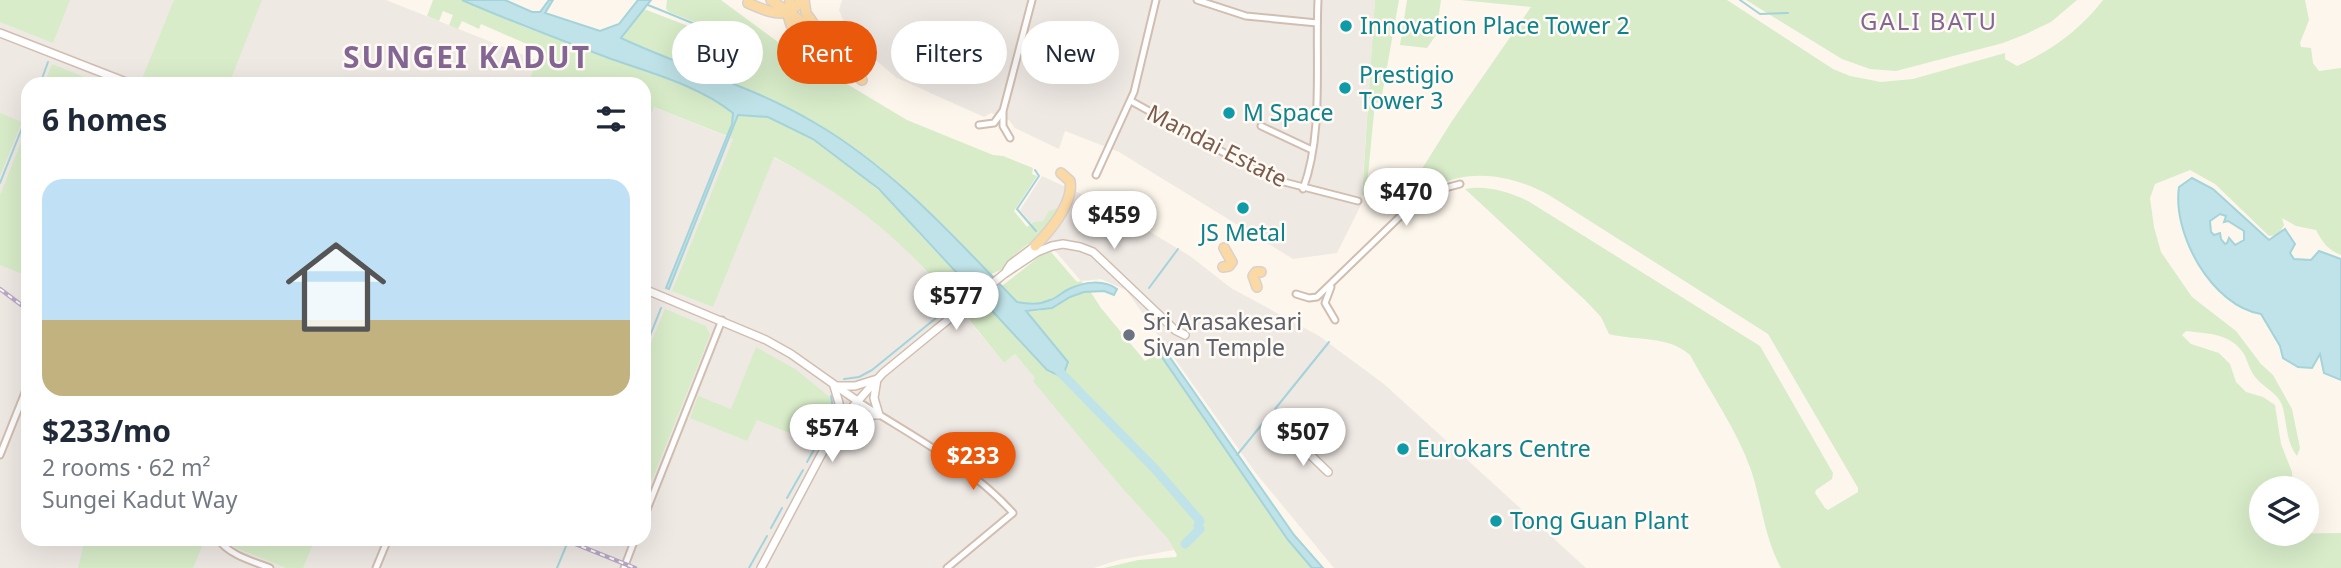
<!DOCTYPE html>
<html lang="en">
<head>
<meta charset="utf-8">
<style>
	body { margin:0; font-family:"Noto Sans",sans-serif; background:#f6f6f7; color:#1f2937; height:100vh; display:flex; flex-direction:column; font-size:26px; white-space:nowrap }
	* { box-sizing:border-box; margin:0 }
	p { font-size:23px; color:#747a83 }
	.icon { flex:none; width:38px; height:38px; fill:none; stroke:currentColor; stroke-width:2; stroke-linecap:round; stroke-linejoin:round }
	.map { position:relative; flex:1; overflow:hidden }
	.details { position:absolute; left:21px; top:77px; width:630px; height:469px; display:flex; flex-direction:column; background:#fff; border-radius:21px; box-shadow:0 7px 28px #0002 }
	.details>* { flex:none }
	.top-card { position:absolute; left:672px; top:21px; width:665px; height:63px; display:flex; gap:14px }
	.fabs { position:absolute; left:2249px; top:476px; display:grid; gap:14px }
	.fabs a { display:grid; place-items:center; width:70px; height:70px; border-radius:50%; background:#fff; box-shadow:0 7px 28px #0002; font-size:35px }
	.price { position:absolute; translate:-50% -60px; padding:0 16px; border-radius:24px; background:#fff; color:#222; font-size:23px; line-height:46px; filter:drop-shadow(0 2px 4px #0008) }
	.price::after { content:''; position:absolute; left:50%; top:42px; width:21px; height:16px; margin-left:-10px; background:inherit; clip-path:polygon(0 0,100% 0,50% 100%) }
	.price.current { background:#ea580c; color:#fff }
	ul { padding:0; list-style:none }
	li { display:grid; align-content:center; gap:14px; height:371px; padding:0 21px }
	li span { display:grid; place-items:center; height:217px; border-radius:21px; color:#555 }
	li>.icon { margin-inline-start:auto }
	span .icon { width:126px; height:126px; fill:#fffc; stroke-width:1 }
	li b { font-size:30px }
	h2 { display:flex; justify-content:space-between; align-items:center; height:84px; padding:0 21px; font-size:30px }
	.tag { padding:0 24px; border-radius:32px; background:#fff; box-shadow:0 7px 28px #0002; font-size:24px; line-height:63px }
	.tag.current { background:#ea580c; color:#fff }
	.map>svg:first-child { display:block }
	.industrial { fill:#efe9e4 }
	.green { fill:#d8ecc9 }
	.water { fill:#bfe3e8; stroke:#a5d3da; stroke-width:2; fill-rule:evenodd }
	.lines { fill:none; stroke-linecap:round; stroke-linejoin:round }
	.stream { stroke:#a5d3da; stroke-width:2 }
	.river { stroke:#bfe3e8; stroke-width:9 }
	.minor-casing { stroke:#d1beb0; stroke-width:9 }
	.tertiary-casing { stroke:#d1beb0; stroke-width:10 }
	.primary-casing { stroke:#dad1cd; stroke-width:12 }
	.minor { stroke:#fff; stroke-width:5 }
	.tertiary { stroke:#fff; stroke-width:7 }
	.primary { stroke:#fbd9a5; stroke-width:9 }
	.rail-casing { stroke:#b9a8c9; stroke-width:4.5 }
	.rail { stroke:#fffaf3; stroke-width:2; stroke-dasharray:5; stroke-linecap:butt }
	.culture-dot { fill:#0f9aa8; stroke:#fffaf3; stroke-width:2.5 }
	.worship-dot { fill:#6b7280; stroke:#fffaf3; stroke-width:2.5 }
	.labels { text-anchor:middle; stroke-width:5; stroke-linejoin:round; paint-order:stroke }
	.culture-label { font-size:23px; fill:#0d838f; stroke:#fffaf3; text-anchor:start }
	.street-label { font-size:23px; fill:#7a5c4d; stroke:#fffaf3 }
	.worship-label { font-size:23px; fill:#5b616d; stroke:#fffaf3; text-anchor:start }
	.neighbourhood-label { font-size:24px; letter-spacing:2px; fill:#846695; stroke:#fffaf3 }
	.district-label { font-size:30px; font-weight:bold; letter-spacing:2px; fill:#846695; stroke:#fffaf3 }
</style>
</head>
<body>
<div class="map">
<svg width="2341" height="568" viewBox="0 0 2341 568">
	<rect width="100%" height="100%" fill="#fdf6ec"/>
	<g class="industrial">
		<polygon points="0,0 386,0 596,84 28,84 28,539 644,539 644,103 758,149 816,180 867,214 896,239 946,293 1004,363 1015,354 1036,378 1034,381 1121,487 1168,539 1174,550 1118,560 1094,568 0,568"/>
		<polygon points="842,0 1375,0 1361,205 1337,253 1293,259 1119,152 1065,131 1059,149 1015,128 1009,120 991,113 984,117 897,78 867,53 846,27 839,10"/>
		<polygon points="1042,176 1107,206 1190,256 1231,288 1319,336 1384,384 1586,568 1334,568 1255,472 1126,290 1101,279 1081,281 1020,210"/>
	</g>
	<g class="green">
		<polygon points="0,0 70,0 53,43 0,22"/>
		<polygon points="174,0 262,0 229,84 155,84 142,79"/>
		<polygon points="433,0 462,0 527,28 694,89 733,113 733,119 727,136 654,107 644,133 644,84 528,84 537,60 538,49 481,24 479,29 462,21 458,29 449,25 453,15 443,11 439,21 427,16"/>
		<path d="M667,0H721L805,62L832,75L907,120L993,155L1003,156L1033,168L1032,174L1037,176L1014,211L1027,227L1034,222L1043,221L1049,211L1058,208L1060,209L1031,246L1028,244L1013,256L1015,259L1001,270L991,274C937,219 881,158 812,121C751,88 683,67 621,37L644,9L722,39L720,32L669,12L666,9Z"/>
		<polygon points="1375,0 1399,0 1382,95 1379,102 1375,103 1366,195 1362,195"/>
		<polygon points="1407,0 1441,0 1436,35 1427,48 1400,45"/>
		<path d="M1460,0H1727L1833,69L1850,76L1881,82L1913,79L2005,53V59L2017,66C2051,51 2081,29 2103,0H2305L2309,20L2300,43L2301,47L2311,48L2313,63L2319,71L2341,68V255C2328,250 2322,242 2316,230L2296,226L2282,218L2284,225L2278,235L2269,236L2215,184L2190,170L2155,184L2150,198L2154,227L2161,252L2192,297L2236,331L2261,364L2273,375L2292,409L2300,448L2297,456C2286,443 2287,421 2282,405C2277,392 2264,388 2256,378C2250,371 2248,362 2244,354C2230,333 2210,334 2186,331L2182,335L2191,344L2219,353L2230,364L2236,382L2246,392L2263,397L2275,405L2281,444L2292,472L2293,488H2261V534L2341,533V568H1781C1764,537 1762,503 1751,470C1737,430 1710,392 1690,355C1668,335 1636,341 1609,334L1601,317L1586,301L1465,189C1486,185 1509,192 1528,201L1760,346L1833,473L1832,479L1816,490L1815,493L1825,508L1828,510L1858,492V488L1768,334L1549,195C1493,165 1440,169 1395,215L1383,201V193L1410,188L1452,121L1531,7Z"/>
		<polygon points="1746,0 2077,0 2051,22 2026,34 2003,43 1896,71 1870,69 1842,59"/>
		<polygon points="52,64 102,84 44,84"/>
		<polygon points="0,113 22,122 0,176"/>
		<path d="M737,114L768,117L813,139L835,154L890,200L920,235L972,290L955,304C900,237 851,198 774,157L713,307L672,291L733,139L730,138Z"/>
		<polygon points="28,125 28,276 0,265 0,195"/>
		<path d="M1051,252L1077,282L1081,281L1084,284C1063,290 1042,311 1019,302C1013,299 1007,291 1002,286L1040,256Z"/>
		<path d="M1090,291L1101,308L1145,361L1159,352L1288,540L1312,568H1104L1138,560L1176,557L1177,555L1168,539L1121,487L1033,381L1035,378L1015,354L1004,363L966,316L983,301L1047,370L1058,375L1064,373L1068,362L1025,311C1056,314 1063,295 1090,291Z"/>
		<polygon points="665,309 706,326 710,335 644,500 644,360"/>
		<polygon points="756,347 795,369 831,398 833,414 815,443 757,420 747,441 690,418 698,396 731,409"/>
		<polygon points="85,539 205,539 193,568 78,568"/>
		<polygon points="224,539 315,539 303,568 286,568 234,547"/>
	</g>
	<g class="water">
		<path d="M462,0H505L532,12H540L549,0H553L545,13L600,31L619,24L638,0H651L621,38C685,68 755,87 815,123C893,168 955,238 1017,302C1029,304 1039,305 1050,300C1057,298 1062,292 1069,289C1084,282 1103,279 1117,289L1114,295L1104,291L1084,292L1070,297L1052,308L1026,311L1068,362L1064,373L1068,379L1066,381L1058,375L1047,370L879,189L813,139L768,117L738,115L669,289L666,288L732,124L733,113C696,84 650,73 606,57C558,39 510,21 462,0Z"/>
		<path d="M2192,178L2213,189L2269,240L2285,229L2295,244L2290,253L2294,259L2311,260L2319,251L2341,259V380L2324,373L2320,354L2312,368L2298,367L2283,358L2280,346L2261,314C2212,306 2172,234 2179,187ZM2220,214L2226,216L2224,222L2228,221L2244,231V240L2235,245L2229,238L2227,243L2225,244L2221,239L2220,233L2214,235L2211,232L2210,221Z"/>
		<polygon points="1162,346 1294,535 1323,568 1312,568 1288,540 1157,350"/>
	</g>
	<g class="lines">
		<g class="stream">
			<polyline points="1740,0 1760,14 1788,13"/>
			<polyline points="648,5 722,35"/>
			<polyline points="40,84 48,62"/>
			<polyline points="1035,170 1039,176 1017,209 1036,231"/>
			<polyline points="0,183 28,113"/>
			<polyline points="1149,288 1178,249"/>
			<polyline points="644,351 661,308"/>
			<polyline points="844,379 859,377 872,370 973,288"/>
			<polyline points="1275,409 1329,342"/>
			<polyline points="1237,455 1263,423"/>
			<polyline points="807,462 834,414 831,396"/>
			<polyline points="787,498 803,470"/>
			<polyline points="771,528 782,508"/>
			<polyline points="557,568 569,539"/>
			<polyline points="749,568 767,536"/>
		</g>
		<polyline class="river" points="1059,371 1155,469 1200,521 1198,526 1200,529 1185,544"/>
		<defs>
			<g id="minor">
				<polyline points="1197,0 1246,16 1317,23"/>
				<polyline points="1131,101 1246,165 1284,182 1358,201"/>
				<polyline points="979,125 994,123 1002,112"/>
				<polyline points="1261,126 1312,150"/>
				<polyline points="1010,138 1003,126 1003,111 1032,0"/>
				<polyline points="1096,175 1134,92 1156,0"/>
				<path d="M1303,189C1324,133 1315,60 1318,0"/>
				<polyline points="1331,287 1325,303 1335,320"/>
				<polyline points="1296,294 1309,298 1317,297 1415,202 1438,190 1460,184"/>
				<path d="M856,400C910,435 970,465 1013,513L947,568"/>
				<polyline points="0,455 28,385"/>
				<polyline points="644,517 722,320"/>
				<path d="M218,539C229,555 252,561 270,568"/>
				<polyline points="376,568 388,539"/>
				<polyline points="624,568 635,539"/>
			</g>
			<g id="tertiary">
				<polyline points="0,33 131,84"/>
				<polyline points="1007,270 1011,264 1035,246"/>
				<polyline points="644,289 766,340 791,354 856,400"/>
				<polyline points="834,386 839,403 839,422"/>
				<polyline points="838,386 855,386 874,380"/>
				<polyline points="841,422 859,415 879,415 874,398 877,379"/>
				<polyline points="1298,443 1328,472"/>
				<polyline points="761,568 838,423 883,373 1004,274 1037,252 1052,246 1063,244 1080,247 1093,252 1175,330 1185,335"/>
			</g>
			<g id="primary">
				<polyline points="771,0 822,36"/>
				<polyline points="790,0 788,15 791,25 862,80"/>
				<polyline points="804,0 806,13 815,26"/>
				<path d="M748,3C766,11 788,22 801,0"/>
				<path d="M1035,246C1049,232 1074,203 1070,181L1061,173"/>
				<polyline points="1223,267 1229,266 1232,262 1224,248"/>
				<polyline points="1257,287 1253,276 1256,272 1261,272"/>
			</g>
		</defs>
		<use href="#minor" class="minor-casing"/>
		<use href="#tertiary" class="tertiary-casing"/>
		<use href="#primary" class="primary-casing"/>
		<use href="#minor" class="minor"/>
		<use href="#tertiary" class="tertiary"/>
		<use href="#primary" class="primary"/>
		<defs>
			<g id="rail">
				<polyline points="0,289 28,310"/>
				<polyline points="563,539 635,568"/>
			</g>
		</defs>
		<use href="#rail" class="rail-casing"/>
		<use href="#rail" class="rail"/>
	</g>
	<g class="culture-dot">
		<circle cx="1346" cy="26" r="7"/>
		<circle cx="1345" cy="88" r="7"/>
		<circle cx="1229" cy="113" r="7"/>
		<circle cx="1243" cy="208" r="7"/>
		<circle cx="1403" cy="449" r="7"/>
		<circle cx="1496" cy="521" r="7"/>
	</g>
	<circle class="worship-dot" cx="1129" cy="335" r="7"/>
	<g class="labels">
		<g class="culture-label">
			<text x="1360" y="34">Innovation Place Tower 2</text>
			<text x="1359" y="83">Prestigio<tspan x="1359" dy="26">Tower 3</tspan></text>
			<text x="1243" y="121">M Space</text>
			<text x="1243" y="241" text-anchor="middle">JS Metal</text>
			<text x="1417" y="457">Eurokars Centre</text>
			<text x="1510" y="529">Tong Guan Plant</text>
		</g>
		<g class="street-label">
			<text transform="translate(1217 146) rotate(27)" y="8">Mandai Estate</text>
		</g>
		<g class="worship-label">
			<text x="1143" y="330">Sri Arasakesari<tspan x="1143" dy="26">Sivan Temple</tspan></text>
		</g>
		<g class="neighbourhood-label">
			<text x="1929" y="30">GALI BATU</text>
		</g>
		<g class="district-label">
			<text x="467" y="68">SUNGEI KADUT</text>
		</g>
	</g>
</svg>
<div class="fabs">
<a><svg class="icon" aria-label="layers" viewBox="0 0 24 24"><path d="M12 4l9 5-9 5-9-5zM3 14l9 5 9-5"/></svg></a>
</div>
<b class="price" style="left:1406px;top:228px">$470</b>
<b class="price" style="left:1114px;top:251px">$459</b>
<b class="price" style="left:956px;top:332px">$577</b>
<b class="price" style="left:832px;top:464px">$574</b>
<b class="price" style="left:1303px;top:468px">$507</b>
<b class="price current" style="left:973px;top:492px">$233</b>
<div class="top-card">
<a class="tag">Buy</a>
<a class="tag current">Rent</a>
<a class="tag">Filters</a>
<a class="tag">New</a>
</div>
<section class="details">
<h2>6 homes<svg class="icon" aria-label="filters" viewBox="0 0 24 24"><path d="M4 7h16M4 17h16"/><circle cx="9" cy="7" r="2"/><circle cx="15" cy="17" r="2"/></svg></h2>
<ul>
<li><span style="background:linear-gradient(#bfe0f5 65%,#c2b280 0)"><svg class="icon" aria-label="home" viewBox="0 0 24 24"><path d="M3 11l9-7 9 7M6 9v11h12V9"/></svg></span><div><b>$233/mo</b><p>2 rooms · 62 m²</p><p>Sungei Kadut Way</p></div></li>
</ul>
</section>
</div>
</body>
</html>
